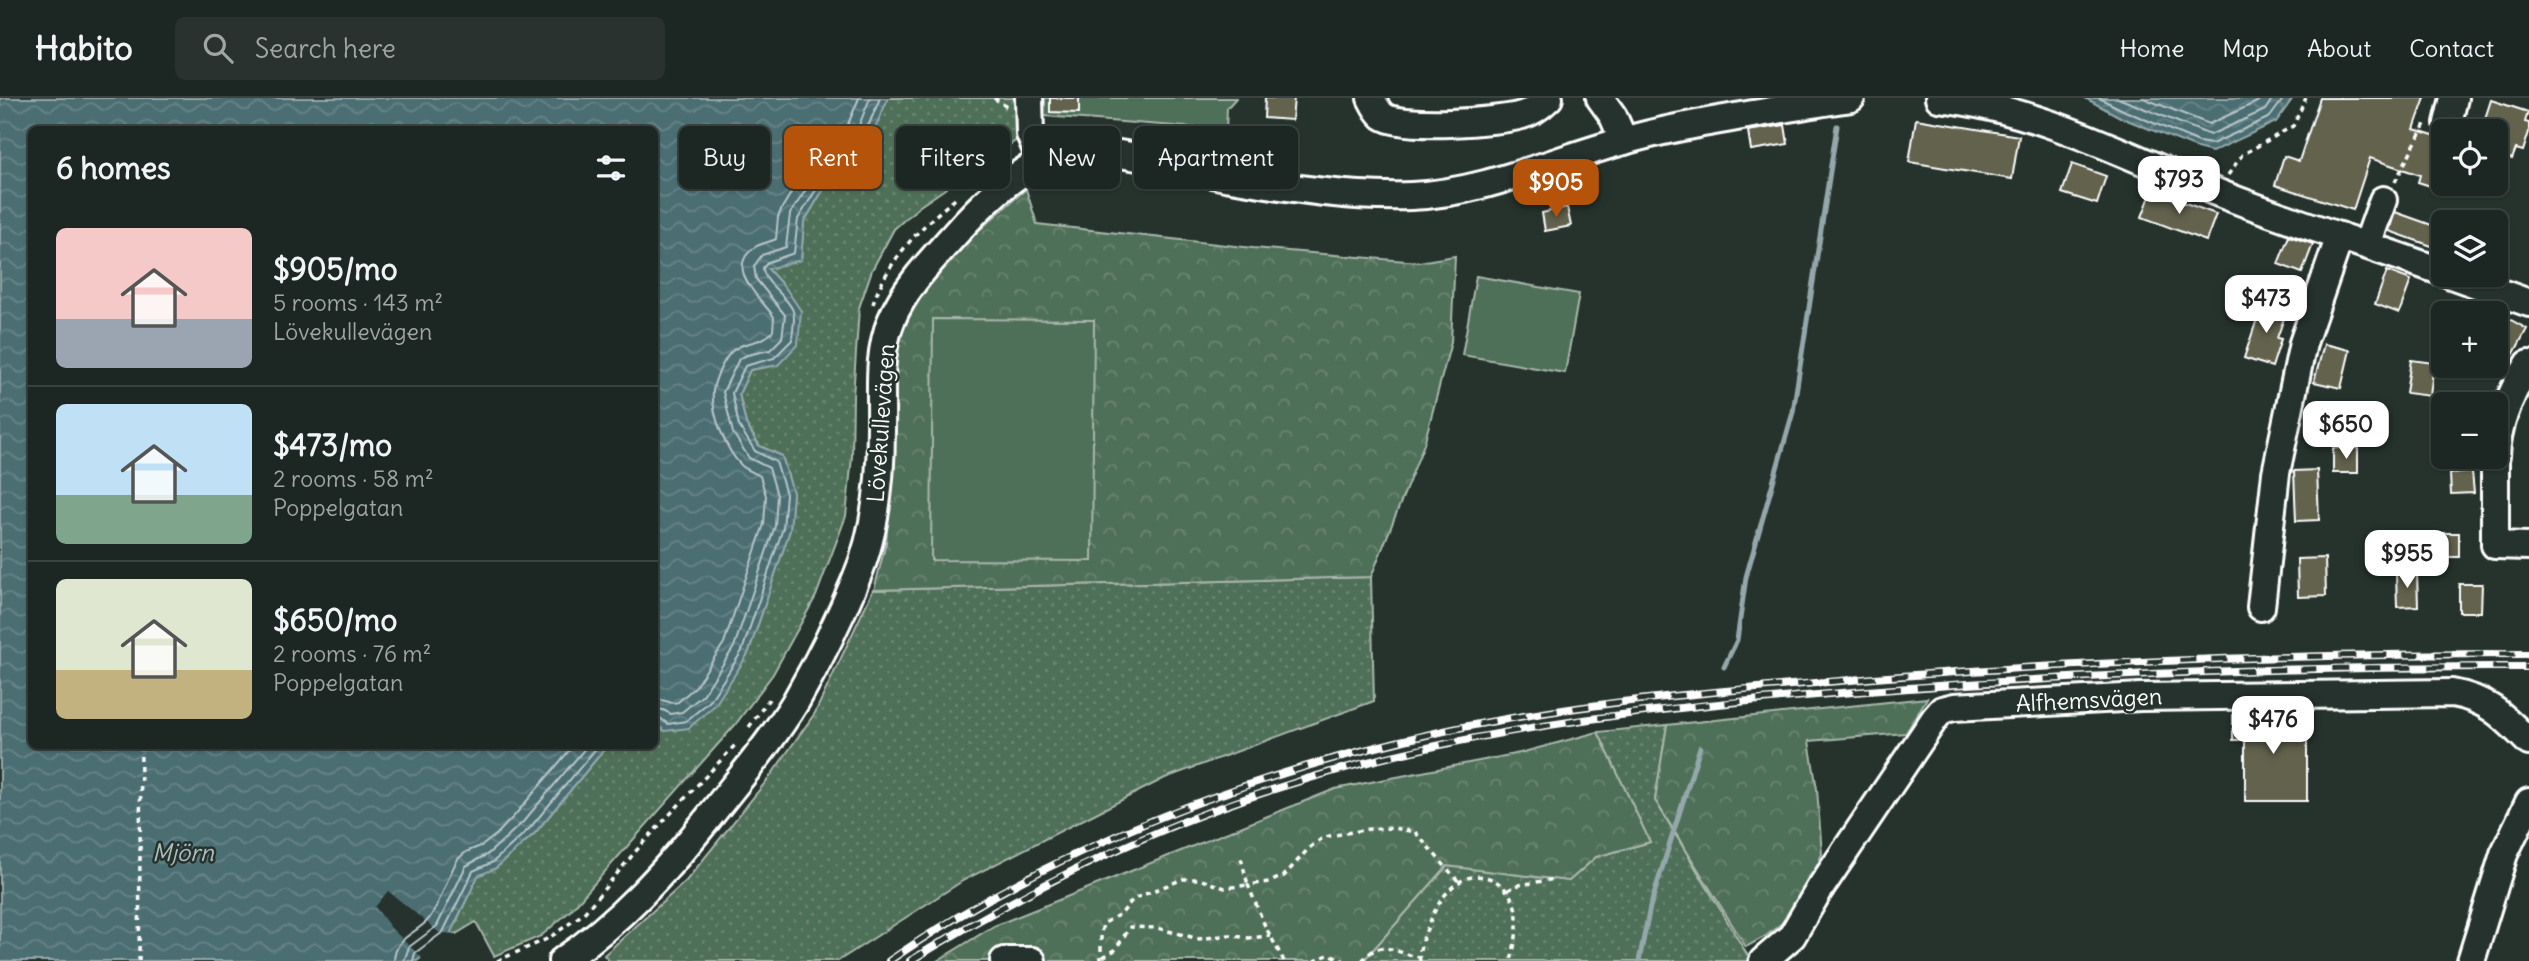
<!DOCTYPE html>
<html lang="en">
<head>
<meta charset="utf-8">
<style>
	body { margin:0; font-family:Delius,sans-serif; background:#29322f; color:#f1f3f6; height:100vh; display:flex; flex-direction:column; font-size:26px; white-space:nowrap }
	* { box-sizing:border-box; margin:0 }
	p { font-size:23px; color:#a0a5a5 }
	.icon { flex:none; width:38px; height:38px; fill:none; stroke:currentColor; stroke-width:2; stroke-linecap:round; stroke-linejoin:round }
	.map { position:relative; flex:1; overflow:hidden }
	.drawer { position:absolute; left:28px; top:28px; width:630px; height:623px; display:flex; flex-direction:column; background:#1c2622; border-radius:10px; box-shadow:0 2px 5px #0004,0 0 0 2px #3a4340 }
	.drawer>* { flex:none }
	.top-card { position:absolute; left:679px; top:28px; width:665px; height:63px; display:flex; gap:14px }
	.fabs { position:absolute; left:2431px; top:21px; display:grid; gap:14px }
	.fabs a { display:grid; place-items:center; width:77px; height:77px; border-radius:10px; background:#1c2622; box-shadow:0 2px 5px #0004,0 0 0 2px #3a4340; font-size:35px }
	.price { position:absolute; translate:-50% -60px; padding:0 16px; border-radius:14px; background:#fff; color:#222; font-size:23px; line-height:46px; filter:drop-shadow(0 2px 4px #0008) }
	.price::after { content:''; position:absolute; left:50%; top:42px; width:21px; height:16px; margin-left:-10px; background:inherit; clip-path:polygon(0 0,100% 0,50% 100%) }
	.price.selected { background:#b45309; color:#fff }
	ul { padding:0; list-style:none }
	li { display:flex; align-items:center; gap:21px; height:175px; padding:0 28px }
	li+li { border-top:2px solid #3a4340 }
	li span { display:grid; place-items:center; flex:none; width:196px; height:140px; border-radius:10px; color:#555 }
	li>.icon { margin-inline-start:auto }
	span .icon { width:84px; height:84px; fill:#fffc; stroke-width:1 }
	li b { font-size:30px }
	h2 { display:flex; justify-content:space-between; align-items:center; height:84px; padding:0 28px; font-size:30px }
	.tag { padding:0 24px; border-radius:10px; background:#1c2622; box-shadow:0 2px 5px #0004,0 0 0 2px #3a4340; font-size:24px; line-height:63px }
	.tag.selected { background:#b45309; color:#fff }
	header { display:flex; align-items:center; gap:42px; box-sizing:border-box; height:98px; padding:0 35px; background:#1c2622; border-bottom:2px solid #3a4340 }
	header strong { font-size:33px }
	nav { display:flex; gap:38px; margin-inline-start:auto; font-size:24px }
	.search { width:490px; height:63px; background:#29322f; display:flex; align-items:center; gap:18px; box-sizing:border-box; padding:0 24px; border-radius:10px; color:#a0a5a5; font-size:26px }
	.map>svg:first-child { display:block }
	.grass { fill:url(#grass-dots); stroke:#a8b7ac; stroke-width:2 }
	.forest { fill:url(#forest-crowns); stroke:#a8b7ac; stroke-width:2 }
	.pitch { fill:#506f58; stroke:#a8b7ac; stroke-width:2 }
	.water { fill:url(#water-waves); stroke:#94a8ab; stroke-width:2 }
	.pier { fill:#26332d }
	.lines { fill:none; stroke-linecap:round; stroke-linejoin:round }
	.shore { stroke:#b7c5c7; stroke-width:2 }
	.stream { stroke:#94a8ab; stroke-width:5 }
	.building { fill:#62624d; stroke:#fff; stroke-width:2 }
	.minor-casing { stroke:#fff; stroke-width:32 }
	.path { stroke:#fff; stroke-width:3.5; stroke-dasharray:5 5; stroke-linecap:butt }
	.minor { stroke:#26332d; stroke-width:26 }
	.rail-casing { stroke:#fff; stroke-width:8 }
	.rail { stroke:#26332d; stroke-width:5; stroke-dasharray:16; stroke-linecap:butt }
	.labels { text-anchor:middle; stroke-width:5; stroke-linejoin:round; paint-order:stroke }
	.street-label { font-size:23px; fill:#fff; stroke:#26332d }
	.water-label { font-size:24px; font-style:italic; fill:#aebec0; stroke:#26332d }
</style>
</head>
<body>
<header>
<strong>Habito</strong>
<div class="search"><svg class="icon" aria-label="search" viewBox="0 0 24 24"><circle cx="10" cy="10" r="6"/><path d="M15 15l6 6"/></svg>Search here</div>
<nav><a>Home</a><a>Map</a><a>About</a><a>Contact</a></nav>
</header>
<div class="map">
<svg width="2529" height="863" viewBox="0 0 2529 863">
	<defs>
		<pattern id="grass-dots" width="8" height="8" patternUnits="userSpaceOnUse" patternTransform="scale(1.75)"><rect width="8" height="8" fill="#506f58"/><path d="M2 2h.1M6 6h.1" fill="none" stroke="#6a8571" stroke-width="1.8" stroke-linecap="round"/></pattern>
		<pattern id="forest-crowns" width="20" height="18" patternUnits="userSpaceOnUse" patternTransform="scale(1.75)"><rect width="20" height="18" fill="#506f58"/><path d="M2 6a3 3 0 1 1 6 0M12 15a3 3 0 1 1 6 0" fill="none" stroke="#6a8571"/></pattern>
		<pattern id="water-waves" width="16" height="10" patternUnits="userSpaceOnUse" patternTransform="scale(1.75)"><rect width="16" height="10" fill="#4c6e73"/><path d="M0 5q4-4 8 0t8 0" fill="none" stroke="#678488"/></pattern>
	</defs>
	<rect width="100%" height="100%" fill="#26332d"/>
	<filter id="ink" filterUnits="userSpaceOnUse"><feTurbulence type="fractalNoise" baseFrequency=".0143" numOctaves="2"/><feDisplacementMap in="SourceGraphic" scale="14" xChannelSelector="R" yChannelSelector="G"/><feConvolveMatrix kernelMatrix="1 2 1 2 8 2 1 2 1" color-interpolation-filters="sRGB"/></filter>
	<g filter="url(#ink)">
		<g class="grass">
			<polygon points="888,0 1020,0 1017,42 920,108 894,131 872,172 859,210 853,299 852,359 846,418 816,498 773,576 735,627 570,813 541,838 494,858 476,824 456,836 451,835 478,777 496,770 535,735 607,648 654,648 655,624 665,633 748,556 790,432 793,395 782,358 760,348 746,326 739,296 750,272 778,267 787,192 768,171 801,161 804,124 823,92 859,67"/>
			<polygon points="1371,479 1374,603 1165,680 964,782 838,863 609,863 604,857 686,783 769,680 815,615 873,492"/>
			<polygon points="1667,627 1655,702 1751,863 1363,863 1447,768 1569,783 1596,759 1650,744 1598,634"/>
		</g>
		<g class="forest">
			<polygon points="1026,91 1037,126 1253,150 1394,162 1419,164 1455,158 1451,244 1424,346 1371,479 874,492 886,445 893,360 896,249 916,203 968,142"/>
			<polygon points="1927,600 1906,635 1809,643 1817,691 1822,756 1807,792 1782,825 1766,838 1746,849 1655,702 1667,627"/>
			<polygon points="1598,634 1650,744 1596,759 1569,783 1447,768 1363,863 937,863 994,828 1335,691 1520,655"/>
		</g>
		<g class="pitch">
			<polygon points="1045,0 1236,0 1227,10 1226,32 1044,18"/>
			<polygon points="1476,178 1579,196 1565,275 1462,257"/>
			<polygon points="933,221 1094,222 1092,463 931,462"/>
		</g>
		<g class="water">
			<polygon points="0,0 888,0 859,67 823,92 804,124 801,162 768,171 787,192 801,213 798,246 778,267 750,272 739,296 746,326 759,348 782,358 793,395 790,432 748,556 715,607 689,630 665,633 654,624 654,32 32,32 32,648 607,648 535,735 496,770 478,778 449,838 417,863 0,863"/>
			<polygon points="2085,0 2293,0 2276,24 2212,54 2197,50 2122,20"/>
		</g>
		<polygon class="pier" points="388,793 440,835 454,836 452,841 422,863 421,859 391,830 375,809"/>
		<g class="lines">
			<g class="shore">
				<polyline points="2099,0 2125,13 2199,44 2212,46 2270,19 2284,0"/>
				<polyline points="2118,0 2210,37 2265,12 2273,0"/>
				<polyline points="2143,0 2209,26 2257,4 2261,0"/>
				<path d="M654,600L673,605L678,604L695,589L724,545L764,426L766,398L760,378C755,375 747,372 742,368C726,353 711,315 713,293C714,282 723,263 731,254C743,242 762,247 773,233L774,219C761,200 723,171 755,149C762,145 770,144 776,141L778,119L782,110L803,75L838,50L859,0"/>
				<polyline points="654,610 663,612 671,616 682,614 703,597 734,549 775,428 777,397 769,370 749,360 733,335 723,294 739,261 747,257 770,252 782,240 785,217 756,181 754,168 762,157 786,149 790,116 813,81 847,57 870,0"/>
				<path d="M654,619L660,620L668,626L686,623L710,603L742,553L783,430L786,396L776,364L755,353L739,328L732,295L745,268L774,260L792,242C792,234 796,221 793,213C787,197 764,186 763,170L768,164L794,155L798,121L819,87L854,62L880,0"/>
				<path d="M394,863C395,839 414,837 428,822C440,808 447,778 458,761L466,754L483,747L497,736L515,717L573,648"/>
				<polyline points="404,863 409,849 437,828 466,768 488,756 523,724 587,648"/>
				<polyline points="413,863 415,855 443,834 473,773 493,764 530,730 598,648"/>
			</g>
			<g class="stream">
				<polyline points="1724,569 1737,542 1746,479 1793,314 1837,28"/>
				<polyline points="1639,863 1650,809 1700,649"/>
			</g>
		</g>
		<g class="building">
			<polygon points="1050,0 1079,0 1079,15 1050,14"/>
			<polygon points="1265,0 1294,0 1292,22 1264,20"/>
			<polygon points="2320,0 2425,0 2414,31 2443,40 2443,92 2418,84 2420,77 2370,60 2353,112 2275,87 2284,58 2299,63"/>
			<polygon points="2491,2 2528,14 2525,24 2529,25 2529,34 2523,53 2516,51 2512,61 2496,56 2496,33 2481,33"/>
			<polygon points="1916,21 2019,38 2012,81 1909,64"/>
			<polygon points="1785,27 1788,46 1751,52 1748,33"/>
			<polygon points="2072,66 2106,78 2097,106 2062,95"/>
			<polygon points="2152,93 2216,116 2206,143 2142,119"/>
			<polygon points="1567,109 1571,128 1545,133 1542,115"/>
			<polygon points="2395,114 2443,131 2443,152 2389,133"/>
			<polygon points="2289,138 2313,146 2302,175 2278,166"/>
			<polygon points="2387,173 2411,182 2399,215 2375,206"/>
			<polygon points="2263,203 2287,212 2277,240 2281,241 2272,269 2244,260"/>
			<polygon points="2502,217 2527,231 2506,270 2496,264 2496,229"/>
			<polygon points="2324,246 2350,252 2341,290 2314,284"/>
			<polygon points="2411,262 2434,265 2430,298 2406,295"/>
			<rect x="2333" y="350" width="25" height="25"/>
			<polygon points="2317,372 2319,422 2296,423 2294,373"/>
			<polygon points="2472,374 2474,395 2451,396 2450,376"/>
			<rect x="2439" y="435" width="20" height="24"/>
			<polygon points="2325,460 2326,498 2298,499 2297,461"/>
			<polygon points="2417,475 2418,508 2397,509 2396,476"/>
			<polygon points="2459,486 2482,486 2481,514 2459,514"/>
			<polygon points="2286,613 2287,622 2307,622 2307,703 2245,703 2245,642 2233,642 2233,614"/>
		</g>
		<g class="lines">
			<defs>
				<g id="minor">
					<polyline points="1029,0 1030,36 1041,63"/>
					<path d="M1371,0C1374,6 1377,13 1383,18C1401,31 1499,24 1522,17C1533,14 1541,8 1549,0"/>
					<polyline points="1600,0 1613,18 1624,43"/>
					<path d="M1939,0C2040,11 2128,59 2221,96C2294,125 2369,147 2443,174"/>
					<polyline points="2448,25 2454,0"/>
					<polyline points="2367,147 2383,102"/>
					<polyline points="2451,177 2529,205"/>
					<path d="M2496,358C2497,325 2511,294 2529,266"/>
					<polyline points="2495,359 2495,447 2529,448"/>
					<polyline points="2261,509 2276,375 2303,245 2340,138"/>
					<path d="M562,863C620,824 666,773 710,718C739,681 771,644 796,603C817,566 840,520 856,481C876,435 881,380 881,331C882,294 877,258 891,223C905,189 930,164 955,136C977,111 1013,75 1045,62C1102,40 1174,70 1231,80C1289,90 1351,100 1411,98C1483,95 1551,63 1620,44C1664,31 1708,24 1753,16C1785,11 1818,4 1851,0"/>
					<polyline points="1004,863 1032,863"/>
					<path d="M1763,863L1792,838L1819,792L1935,620L1942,612L1954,609L2141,599L2452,595C2488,601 2504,619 2529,644"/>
					<polyline points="2471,863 2504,756 2529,704"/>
				</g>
			</defs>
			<use href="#minor" class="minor-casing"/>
			<g class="path">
				<polyline points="994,0 1007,9"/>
				<polyline points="1050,34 1066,33"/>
				<polyline points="2228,77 2242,57 2293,28 2306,0"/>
				<polyline points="2395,84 2425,26"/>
				<path d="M873,206C887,163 922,126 958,99"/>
				<polyline points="749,629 769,601"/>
				<polyline points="1508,792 1519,787 1555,781"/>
				<polyline points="1103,859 1115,852 1130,829 1157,830 1199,841 1229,837 1249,840 1270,838"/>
				<polyline points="139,863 141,648"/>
				<polyline points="497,863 549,840 583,816 641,747 738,644"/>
				<polyline points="1101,863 1101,835 1103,826 1122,815 1133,801 1183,781 1199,781 1225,790 1248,787 1241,760"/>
				<polyline points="1284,863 1265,828 1248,787 1269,784 1284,778 1309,750 1324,739 1369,731 1394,730 1415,734 1459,784"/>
				<polyline points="1314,863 1330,856 1344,863"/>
				<path d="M1362,863C1382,839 1393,855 1419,859"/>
				<path d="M1420,863C1418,851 1424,838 1429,826C1435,811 1443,796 1456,786C1484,766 1515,788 1517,820C1518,835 1514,849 1511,863"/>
			</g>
			<use href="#minor" class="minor"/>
			<defs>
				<g id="rail">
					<path d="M889,863C1052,750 1250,675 1444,633C1585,603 1731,592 1874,580C2092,563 2311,556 2529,556"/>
					<path d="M910,863C1027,791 1149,730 1281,689C1470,628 1670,608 1867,593C2087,576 2308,568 2529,569"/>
				</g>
			</defs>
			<use href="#rail" class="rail-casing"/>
			<use href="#rail" class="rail"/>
		</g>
	</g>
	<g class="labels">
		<g class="street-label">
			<text transform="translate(881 325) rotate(-86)" y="8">Lövekullevägen</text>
			<text transform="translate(2089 602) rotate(-3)" y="8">Alfhemsvägen</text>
		</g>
		<g class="water-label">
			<text x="183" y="763">Mjörn</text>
		</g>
	</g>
</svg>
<div class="fabs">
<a><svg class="icon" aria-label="locate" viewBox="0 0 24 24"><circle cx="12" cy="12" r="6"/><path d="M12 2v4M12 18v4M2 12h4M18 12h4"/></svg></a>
<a><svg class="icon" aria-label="layers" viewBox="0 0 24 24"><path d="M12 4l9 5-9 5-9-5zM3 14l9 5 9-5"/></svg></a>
<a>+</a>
<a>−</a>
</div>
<b class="price" style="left:2179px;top:118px">$793</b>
<b class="price selected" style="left:1556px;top:121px">$905</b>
<b class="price" style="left:2266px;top:237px">$473</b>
<b class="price" style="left:2346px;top:363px">$650</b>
<b class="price" style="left:2407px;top:492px">$955</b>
<b class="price" style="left:2273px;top:658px">$476</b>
<div class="top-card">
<a class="tag">Buy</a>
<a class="tag selected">Rent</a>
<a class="tag">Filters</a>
<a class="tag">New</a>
<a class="tag">Apartment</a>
</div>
<section class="drawer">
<h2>6 homes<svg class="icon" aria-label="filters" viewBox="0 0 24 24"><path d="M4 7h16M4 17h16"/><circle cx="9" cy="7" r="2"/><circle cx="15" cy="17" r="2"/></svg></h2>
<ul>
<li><span style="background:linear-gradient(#f6c9c9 65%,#9aa5b1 0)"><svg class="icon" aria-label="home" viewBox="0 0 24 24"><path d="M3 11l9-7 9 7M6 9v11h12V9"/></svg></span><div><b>$905/mo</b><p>5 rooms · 143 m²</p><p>Lövekullevägen</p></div></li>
<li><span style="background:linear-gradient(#bfe0f5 65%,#7fa58c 0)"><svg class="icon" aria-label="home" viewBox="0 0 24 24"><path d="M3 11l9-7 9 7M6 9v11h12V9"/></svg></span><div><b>$473/mo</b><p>2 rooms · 58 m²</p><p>Poppelgatan</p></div></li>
<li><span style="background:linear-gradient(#dfe7d0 65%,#c2b280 0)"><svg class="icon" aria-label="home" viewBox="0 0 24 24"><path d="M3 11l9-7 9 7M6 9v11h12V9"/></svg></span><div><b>$650/mo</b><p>2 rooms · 76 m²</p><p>Poppelgatan</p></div></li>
</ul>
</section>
</div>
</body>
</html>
